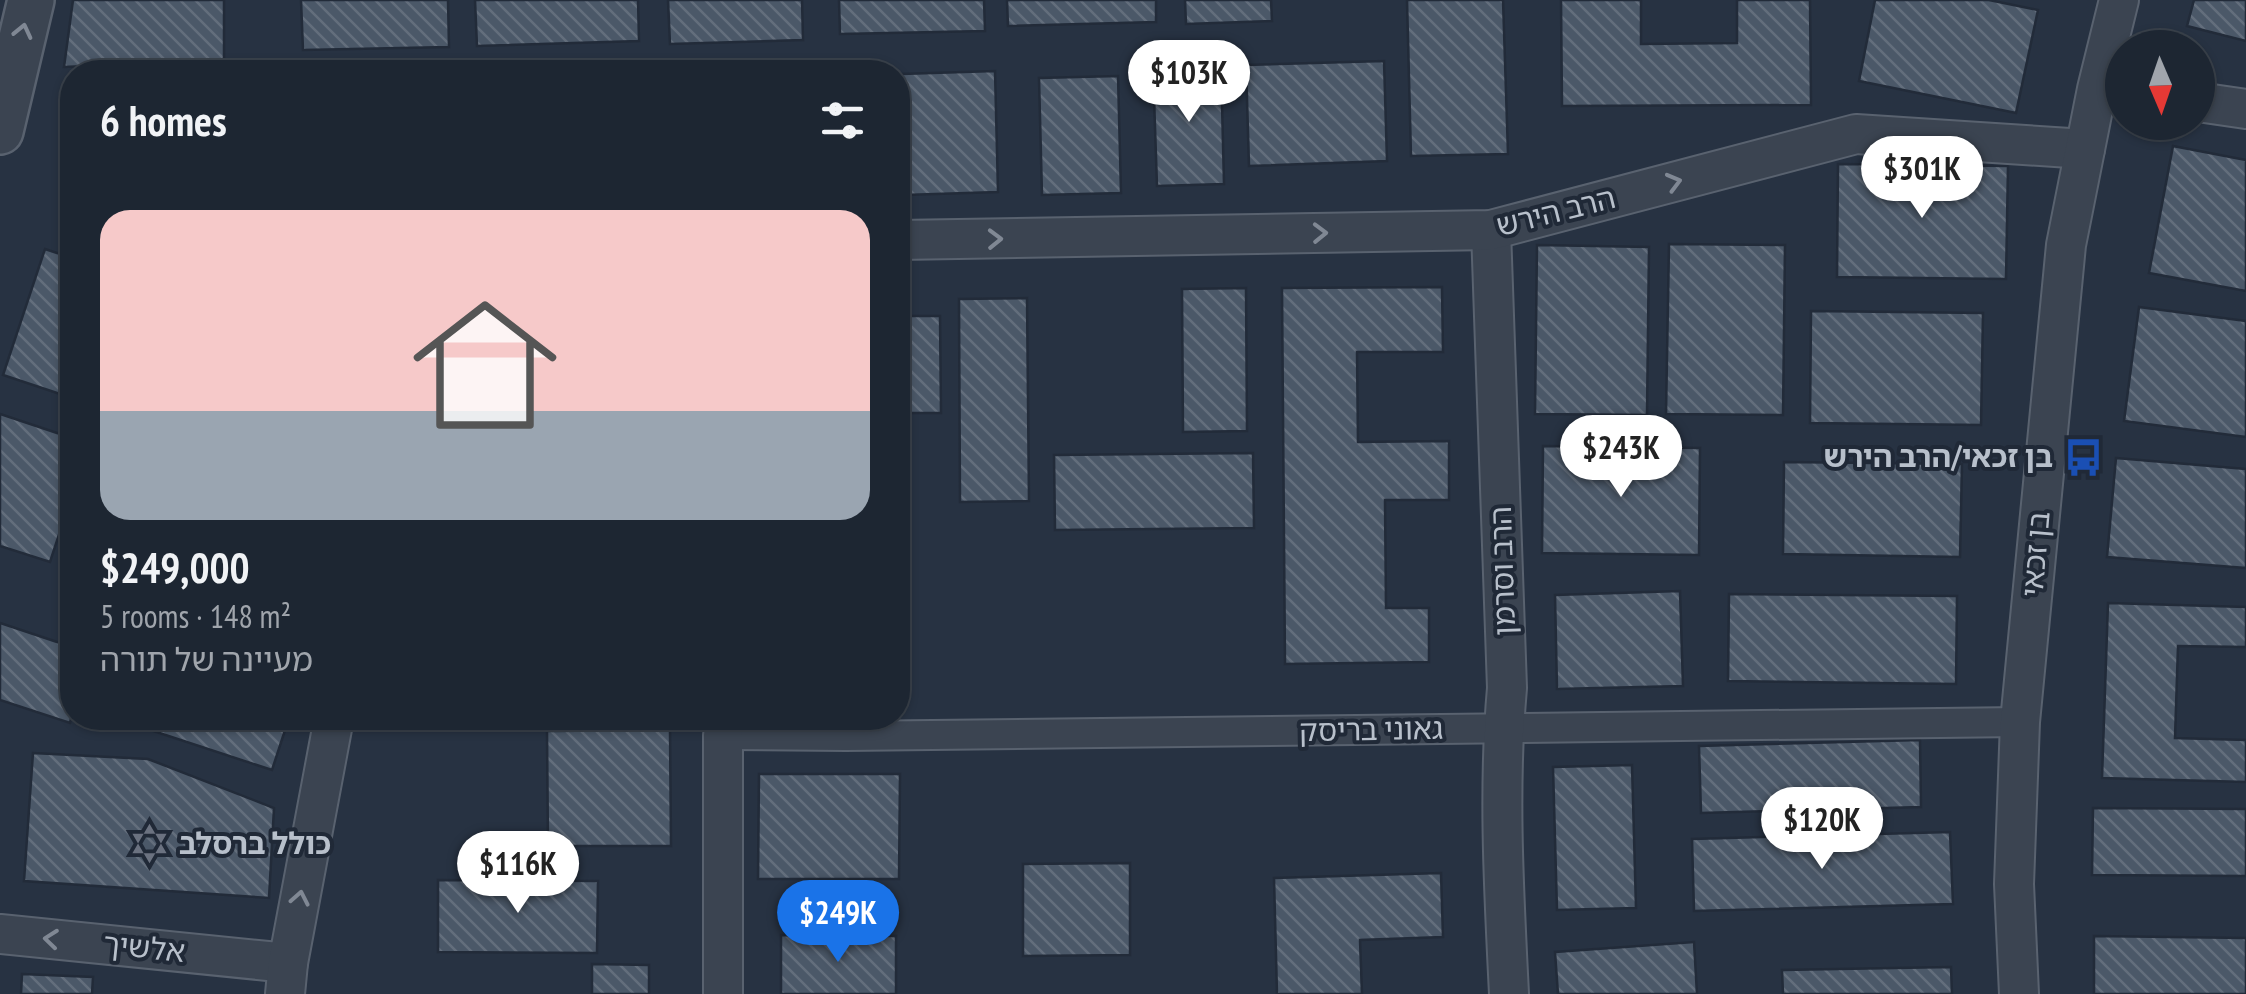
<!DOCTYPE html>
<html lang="en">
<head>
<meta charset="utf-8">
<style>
	body { margin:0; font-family:"PT Sans Narrow","Noto Sans Hebrew",sans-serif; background:#2a323e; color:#f1f3f6; height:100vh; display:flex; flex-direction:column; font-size:38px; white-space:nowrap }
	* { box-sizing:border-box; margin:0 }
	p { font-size:32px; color:#a0a5ac }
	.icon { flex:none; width:55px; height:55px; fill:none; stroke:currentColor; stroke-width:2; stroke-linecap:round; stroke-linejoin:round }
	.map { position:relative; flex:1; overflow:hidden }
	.sheet { position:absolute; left:60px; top:60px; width:850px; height:670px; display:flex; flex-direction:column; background:#1d2632; border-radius:40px; box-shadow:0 2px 8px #0004,0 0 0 2px #3b434d }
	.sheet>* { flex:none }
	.needle { width:65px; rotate:178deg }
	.fabs { position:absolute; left:2105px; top:30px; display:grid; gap:20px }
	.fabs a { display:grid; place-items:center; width:110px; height:110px; border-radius:50%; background:#1d2632; box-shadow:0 2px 8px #0004,0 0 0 2px #3b434d; font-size:50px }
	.price { position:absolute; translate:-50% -85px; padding:0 22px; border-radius:35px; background:#fff; color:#222; font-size:32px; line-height:65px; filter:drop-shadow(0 2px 5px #0008) }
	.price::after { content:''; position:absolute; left:50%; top:60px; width:30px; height:22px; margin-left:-15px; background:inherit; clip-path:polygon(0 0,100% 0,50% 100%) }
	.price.current { background:#1a73e8; color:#fff }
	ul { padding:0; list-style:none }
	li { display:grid; align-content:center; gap:20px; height:530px; padding:0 40px }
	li+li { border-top:2px solid #3b434d }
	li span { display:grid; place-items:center; height:310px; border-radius:30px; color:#555 }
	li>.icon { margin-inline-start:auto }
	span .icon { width:180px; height:180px; fill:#fffc; stroke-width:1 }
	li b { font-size:42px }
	h2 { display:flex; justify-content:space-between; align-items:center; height:120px; padding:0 40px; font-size:42px }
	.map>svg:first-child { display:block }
	.building { fill:url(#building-back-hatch); stroke:#222b39; stroke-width:2.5 }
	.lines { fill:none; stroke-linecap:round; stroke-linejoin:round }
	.pedestrian-casing { stroke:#59626f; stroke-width:32 }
	.minor-casing { stroke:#59626f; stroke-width:42 }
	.tertiary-casing { stroke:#59626f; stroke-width:50 }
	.pedestrian { stroke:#3b4451; stroke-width:28 }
	.minor { stroke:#3b4451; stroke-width:38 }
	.tertiary { stroke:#3b4451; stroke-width:45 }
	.oneway { stroke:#808894 }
	.labels { text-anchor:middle; stroke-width:8; stroke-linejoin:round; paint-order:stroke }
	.street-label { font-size:30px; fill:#b8c0cb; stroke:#202937 }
	.poi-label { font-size:30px; font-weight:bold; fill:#b8c0cb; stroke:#202937; text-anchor:end }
</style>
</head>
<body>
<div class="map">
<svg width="2246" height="994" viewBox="0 0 2246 994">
	<defs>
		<pattern id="building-back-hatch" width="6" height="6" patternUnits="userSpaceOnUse" patternTransform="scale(2.5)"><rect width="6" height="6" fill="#4b5868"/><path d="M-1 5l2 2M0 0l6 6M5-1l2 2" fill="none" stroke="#636e7c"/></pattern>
	</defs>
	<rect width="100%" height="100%" fill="#273242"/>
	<g class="building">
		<polygon points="73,0 224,0 224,60 64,67"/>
		<polygon points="301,0 448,0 449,47 303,50"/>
		<polygon points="475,0 638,0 639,41 477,46"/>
		<polygon points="668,0 802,0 803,40 670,44"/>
		<polygon points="839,0 984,0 985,31 840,34"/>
		<polygon points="1007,0 1156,0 1156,22 1008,26"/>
		<polygon points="1185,0 1271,0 1272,21 1186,24"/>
		<polygon points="1407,0 1503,0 1508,154 1411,156"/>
		<polygon points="1561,0 1641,0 1641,44 1737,43 1737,0 1810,0 1811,105 1562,106"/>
		<polygon points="1875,0 1989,0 2038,10 2016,113 1859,81"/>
		<polygon points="2194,0 2246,0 2246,41 2187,26"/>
		<polygon points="1384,61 1387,161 1249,166 1246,65"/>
		<polygon points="1221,64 1224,184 1157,186 1153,67"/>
		<polygon points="995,71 998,192 904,195 901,74"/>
		<polygon points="1118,76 1121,193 1042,195 1039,78"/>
		<polygon points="2173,146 2246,160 2246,291 2149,273"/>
		<polygon points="1838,164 2008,166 2006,279 1837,277"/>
		<polygon points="1669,244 1785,245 1783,415 1666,414"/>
		<polygon points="1537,245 1649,247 1647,415 1535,414"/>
		<polygon points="45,249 72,258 72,398 3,375"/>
		<polygon points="1442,287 1443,352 1357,352 1358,442 1449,441 1449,500 1385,500 1386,608 1429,608 1429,662 1285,664 1282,288"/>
		<polygon points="1246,288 1247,431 1183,432 1182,289"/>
		<polygon points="1027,298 1029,501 960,502 959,299"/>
		<polygon points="2139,307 2246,321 2246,437 2124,421"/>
		<polygon points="1811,311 1983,313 1981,425 1810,423"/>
		<polygon points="898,316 940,316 941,413 898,413"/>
		<polygon points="0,414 72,438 72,495 50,562 0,546"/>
		<polygon points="1543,446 1700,448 1699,555 1542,553"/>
		<polygon points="1253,453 1254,528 1055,530 1054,455"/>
		<polygon points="2116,458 2246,469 2246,568 2107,557"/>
		<polygon points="1784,462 1962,464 1960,557 1783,554"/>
		<polygon points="1680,591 1683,686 1557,689 1555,595"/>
		<polygon points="1729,594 1957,596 1956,684 1728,681"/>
		<polygon points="2108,603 2246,607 2246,647 2178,646 2175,738 2246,740 2246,782 2102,778"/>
		<polygon points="0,623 72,647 72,714 70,723 0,700"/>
		<polygon points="114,718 289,718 272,770"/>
		<polygon points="670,730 671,846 548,846 547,731"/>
		<polygon points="1920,740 1921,807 1701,813 1699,746"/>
		<polygon points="33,753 148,759 274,808 269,898 24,881"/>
		<polygon points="1632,765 1636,908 1557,910 1553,767"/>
		<polygon points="759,774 900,774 899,879 758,879"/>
		<polygon points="2093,808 2246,809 2246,876 2092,875"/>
		<polygon points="1950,832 1953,904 1694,911 1692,839"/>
		<polygon points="1130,863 1130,955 1023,956 1023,864"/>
		<polygon points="1441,873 1443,937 1360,940 1362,994 1277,994 1274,878"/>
		<polygon points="438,880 598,881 597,953 438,952"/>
		<polygon points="781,935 896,936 896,994 781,994"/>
		<polygon points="2094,936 2246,938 2246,994 2094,994"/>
		<polygon points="1694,942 1697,994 1558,994 1555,952"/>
		<polygon points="592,964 649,965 649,994 592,994"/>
		<polygon points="1951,967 1952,994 1783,994 1782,970"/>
		<polygon points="22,974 93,977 92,994 21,994"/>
	</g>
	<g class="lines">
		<defs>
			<polyline id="pedestrian" points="723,735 846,736 2020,722"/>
			<g id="minor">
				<polyline points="2198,102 2246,109"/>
				<path d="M1491,230L1507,688C1498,789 1504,893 1509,994"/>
				<polyline points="898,240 1491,230 1856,134 2085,149"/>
				<polyline points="723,735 723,994"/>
				<polyline points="0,934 288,963"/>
				<polyline points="285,994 288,963 334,718"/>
				<polyline points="2019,994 2014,884 2020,722 2066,245 2097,89 2119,0"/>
			</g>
			<polyline id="tertiary" points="0,131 31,0"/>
		</defs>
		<use href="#pedestrian" class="pedestrian-casing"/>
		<use href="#minor" class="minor-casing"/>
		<use href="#tertiary" class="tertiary-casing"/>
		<use href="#pedestrian" class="pedestrian"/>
		<use href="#minor" class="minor"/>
		<use href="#tertiary" class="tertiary"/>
	</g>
	<defs><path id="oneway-chevron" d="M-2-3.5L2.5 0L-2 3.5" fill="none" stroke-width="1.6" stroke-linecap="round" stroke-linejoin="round" transform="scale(2.5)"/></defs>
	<g class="oneway">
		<use href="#oneway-chevron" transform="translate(23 31) rotate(-77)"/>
		<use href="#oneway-chevron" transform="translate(1674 182) rotate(-15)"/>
		<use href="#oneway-chevron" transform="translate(1320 233) rotate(-1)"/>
		<use href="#oneway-chevron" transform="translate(995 239) rotate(-1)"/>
		<use href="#oneway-chevron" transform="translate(300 898) rotate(-79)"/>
		<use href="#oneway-chevron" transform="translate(51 939) rotate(-174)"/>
	</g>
	<defs>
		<symbol id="bus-bare" viewBox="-9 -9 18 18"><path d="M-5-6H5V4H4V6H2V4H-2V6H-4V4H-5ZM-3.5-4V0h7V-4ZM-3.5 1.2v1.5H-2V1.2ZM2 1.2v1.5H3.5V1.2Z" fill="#1a4fb4" stroke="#202937" stroke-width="2.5" paint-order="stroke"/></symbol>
		<symbol id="synagogue-bare" viewBox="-9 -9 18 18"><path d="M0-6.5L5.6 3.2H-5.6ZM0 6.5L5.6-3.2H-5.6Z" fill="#6b7280" stroke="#202937" stroke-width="2.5" paint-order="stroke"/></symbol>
	</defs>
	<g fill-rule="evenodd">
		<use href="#bus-bare" x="2056" y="430" width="55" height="55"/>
		<use href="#synagogue-bare" x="122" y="816" width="55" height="55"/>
	</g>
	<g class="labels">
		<g class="street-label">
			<text transform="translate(1556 212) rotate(-14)" y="10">הרב הירש</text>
			<text transform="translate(2036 554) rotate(-85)" y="10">בן זכאי</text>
			<text transform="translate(1503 571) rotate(-92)" y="10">הרב וסרמן</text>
			<text transform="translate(1371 730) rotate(-1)" y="10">גאוני בריסק</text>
			<text transform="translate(144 948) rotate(6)" y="10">אלשיך</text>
		</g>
		<g class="poi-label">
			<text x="2053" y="467">בן זכאי/הרב הירש</text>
			<text x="179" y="854" text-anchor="start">כולל ברסלב</text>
		</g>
	</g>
</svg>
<div class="fabs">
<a><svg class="needle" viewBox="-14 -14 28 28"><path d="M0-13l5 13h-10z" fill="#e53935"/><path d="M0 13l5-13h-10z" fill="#a0a5ac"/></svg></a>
</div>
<b class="price" style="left:1189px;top:125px">$103K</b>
<b class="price" style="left:1922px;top:221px">$301K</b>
<b class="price" style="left:1621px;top:500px">$243K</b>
<b class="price" style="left:1822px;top:872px">$120K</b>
<b class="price" style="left:518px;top:916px">$116K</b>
<b class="price current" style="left:838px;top:965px">$249K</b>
<section class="sheet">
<h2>6 homes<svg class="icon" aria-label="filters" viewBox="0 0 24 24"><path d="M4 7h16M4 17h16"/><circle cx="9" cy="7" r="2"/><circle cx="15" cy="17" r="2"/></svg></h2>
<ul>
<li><span style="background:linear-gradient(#f6c9c9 65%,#9aa5b1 0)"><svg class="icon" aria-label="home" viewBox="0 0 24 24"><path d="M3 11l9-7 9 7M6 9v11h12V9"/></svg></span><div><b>$249,000</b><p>5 rooms · 148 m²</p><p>מעיינה של תורה</p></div></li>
</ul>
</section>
</div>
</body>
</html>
